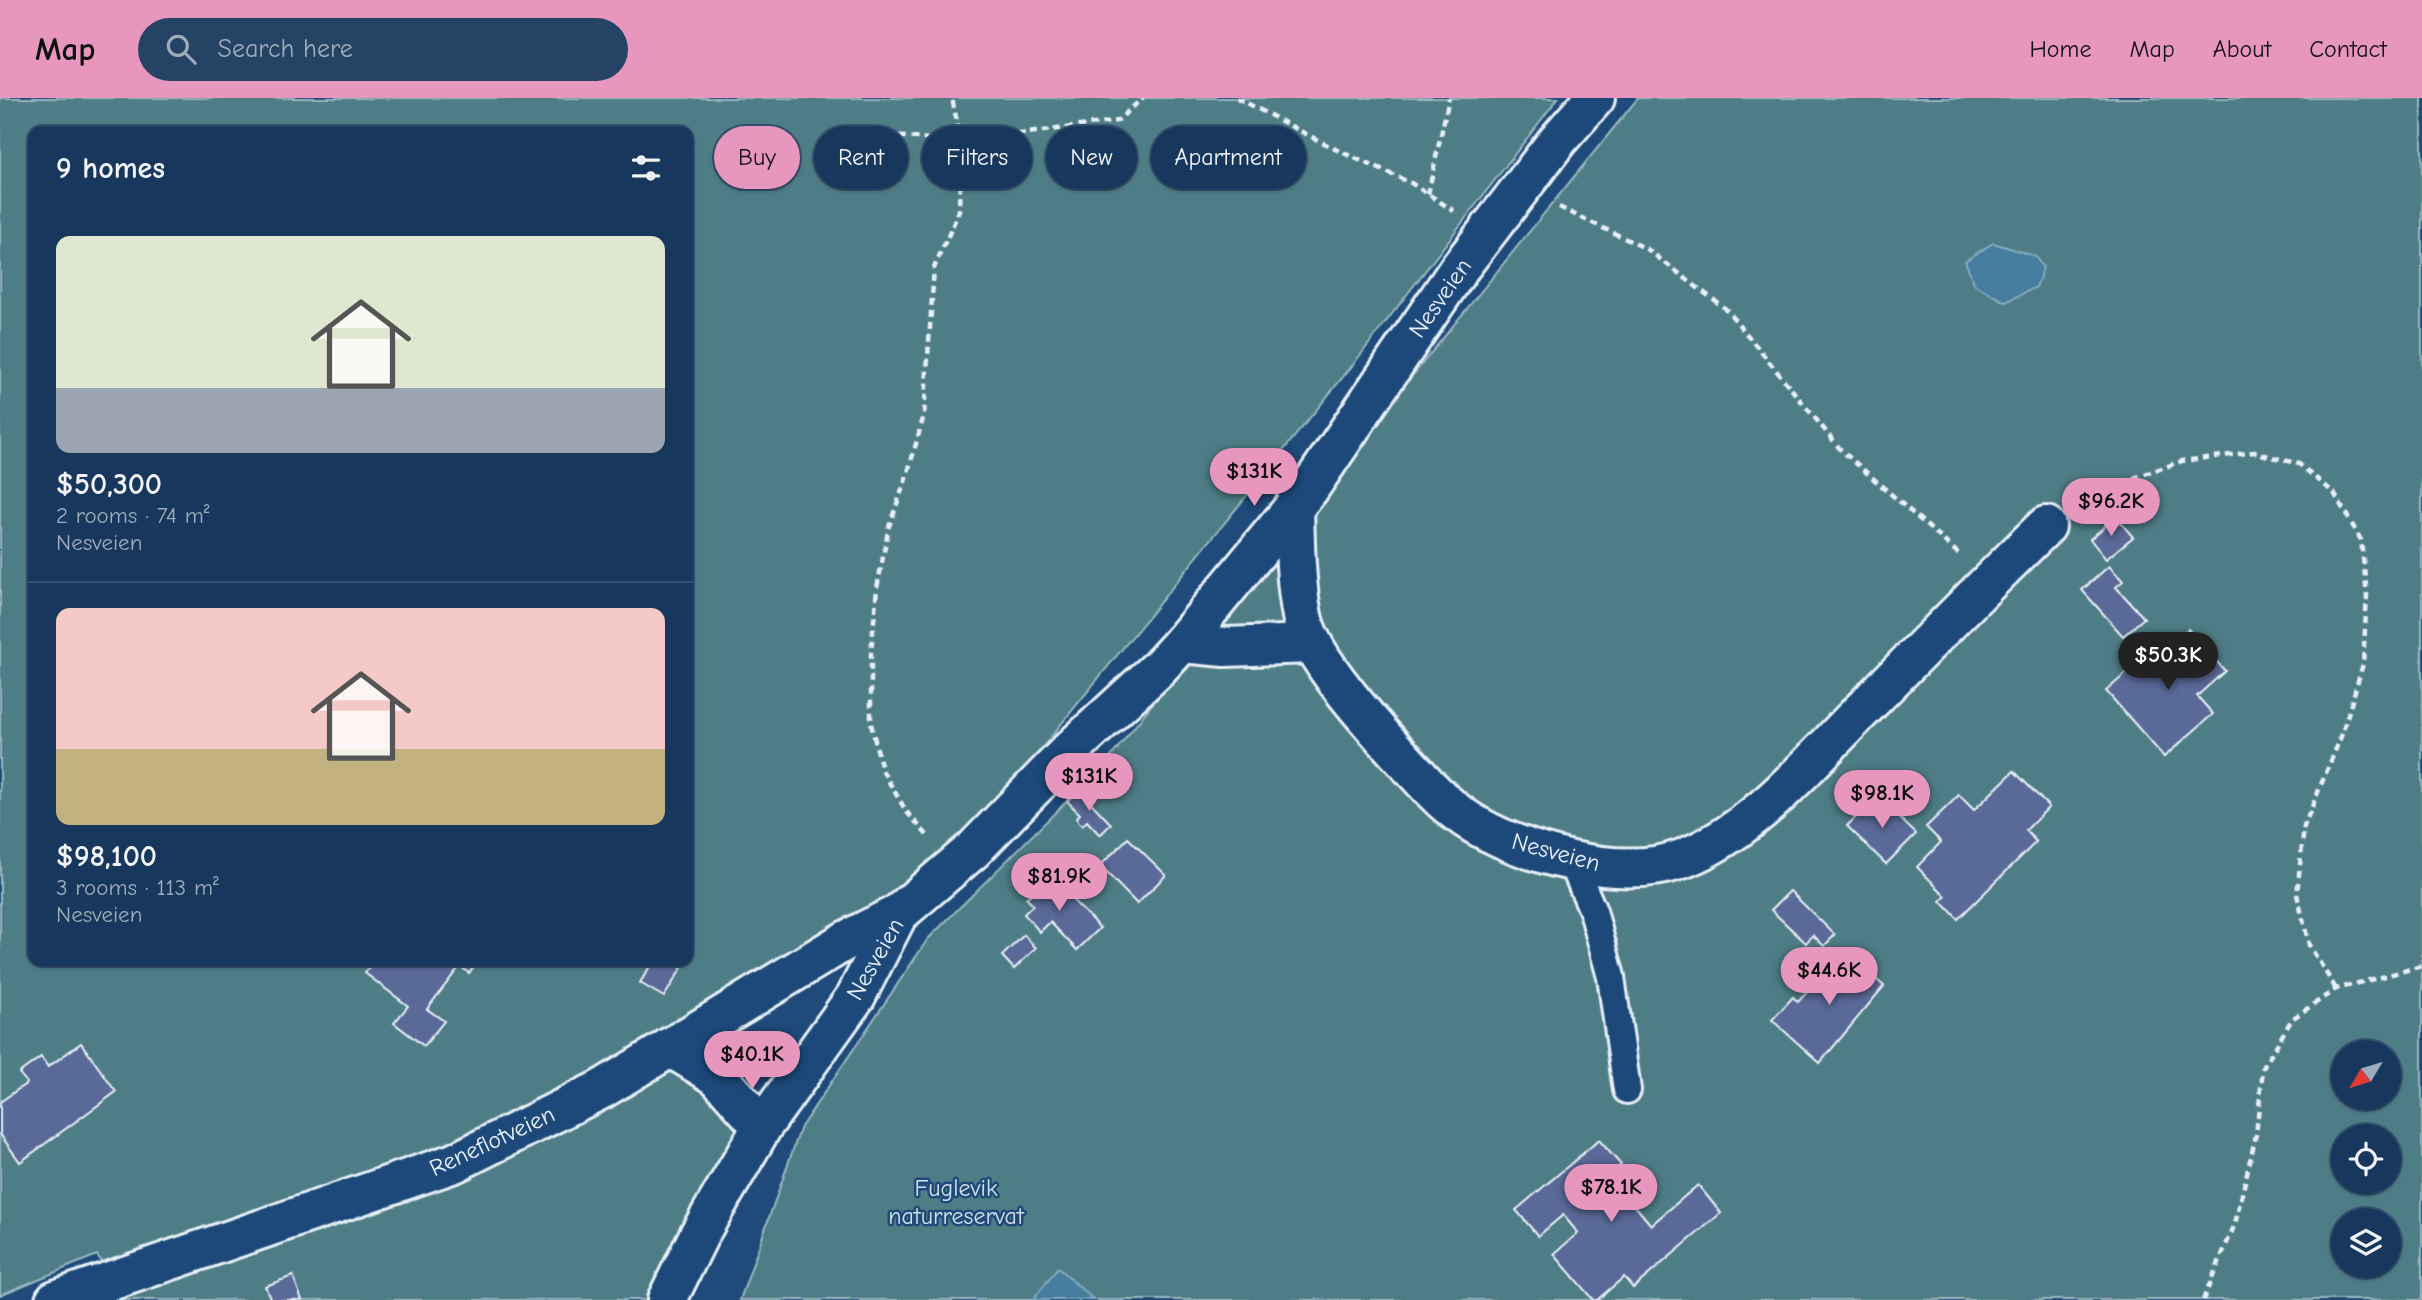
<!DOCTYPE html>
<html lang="en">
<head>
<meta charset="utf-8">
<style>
	body { margin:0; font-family:"Comic Neue",sans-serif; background:#244365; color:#f1f3f6; height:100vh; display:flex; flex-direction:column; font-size:26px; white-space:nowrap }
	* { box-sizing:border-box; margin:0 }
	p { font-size:23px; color:#9eacbb }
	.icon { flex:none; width:38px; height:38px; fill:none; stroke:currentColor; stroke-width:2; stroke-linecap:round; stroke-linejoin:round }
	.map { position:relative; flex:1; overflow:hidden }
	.panel { position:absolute; left:28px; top:28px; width:665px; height:840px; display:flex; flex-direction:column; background:#17385c; border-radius:14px; box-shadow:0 2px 5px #0004,0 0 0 2px #365272 }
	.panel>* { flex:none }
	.hud { position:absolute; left:714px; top:28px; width:665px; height:63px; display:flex; gap:14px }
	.needle { width:46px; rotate:232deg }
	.controls { position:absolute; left:2331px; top:942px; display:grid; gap:14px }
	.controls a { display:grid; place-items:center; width:70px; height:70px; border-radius:50%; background:#17385c; box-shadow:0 2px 5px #0004,0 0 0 2px #365272; font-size:35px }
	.price { position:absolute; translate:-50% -60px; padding:0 16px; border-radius:24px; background:#e797bd; color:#111; font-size:23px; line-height:46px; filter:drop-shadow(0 2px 4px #0008) }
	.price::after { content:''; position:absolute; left:50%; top:42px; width:21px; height:16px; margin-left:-10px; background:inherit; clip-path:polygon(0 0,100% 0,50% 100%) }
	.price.selected { background:#222; color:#fff }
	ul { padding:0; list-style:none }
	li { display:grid; align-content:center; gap:14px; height:371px; padding:0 28px }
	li+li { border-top:2px solid #365272 }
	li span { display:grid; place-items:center; height:217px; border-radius:14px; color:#555 }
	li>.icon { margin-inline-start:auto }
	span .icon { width:126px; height:126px; fill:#fffc; stroke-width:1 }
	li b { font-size:30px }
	h2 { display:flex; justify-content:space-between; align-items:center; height:84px; padding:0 28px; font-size:30px }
	.chip { padding:0 24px; border-radius:32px; background:#17385c; box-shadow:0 2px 5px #0004,0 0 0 2px #365272; font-size:24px; line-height:63px }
	.chip.selected { background:#e797bd; color:#111 }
	header { display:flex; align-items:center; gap:42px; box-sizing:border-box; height:98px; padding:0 35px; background:#e797bd; color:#111 }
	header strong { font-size:33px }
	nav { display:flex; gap:38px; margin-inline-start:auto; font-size:24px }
	.search { width:490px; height:63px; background:#244365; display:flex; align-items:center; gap:18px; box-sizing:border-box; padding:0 24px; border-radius:38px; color:#9eacbb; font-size:26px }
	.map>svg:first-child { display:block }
	.green { fill:#507d86; stroke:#9cb7bf; stroke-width:2; fill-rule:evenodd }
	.water { fill:#447d9e; stroke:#86abc2; stroke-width:2 }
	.building { fill:#5a6a98; stroke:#e8f1f8; stroke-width:2 }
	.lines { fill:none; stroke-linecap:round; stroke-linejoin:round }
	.lane-casing { stroke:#e8f1f8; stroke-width:32 }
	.street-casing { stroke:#e8f1f8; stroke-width:44 }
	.secondary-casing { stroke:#e8f1f8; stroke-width:44 }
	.path { stroke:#e8f1f8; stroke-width:4.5; stroke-dasharray:7 5; stroke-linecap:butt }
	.lane { stroke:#1f4a7a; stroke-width:26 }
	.street { stroke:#1f4a7a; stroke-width:38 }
	.secondary { stroke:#1f4a7a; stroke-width:38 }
	.labels { text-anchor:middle; stroke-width:5; stroke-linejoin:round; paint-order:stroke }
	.street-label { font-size:24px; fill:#e8f1f8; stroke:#1f4a7a }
	.park-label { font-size:24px; fill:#d1e0e7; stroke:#1f4a7a }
</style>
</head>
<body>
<header>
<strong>Map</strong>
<div class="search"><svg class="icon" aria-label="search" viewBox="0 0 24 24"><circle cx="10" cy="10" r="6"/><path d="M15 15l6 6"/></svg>Search here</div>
<nav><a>Home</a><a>Map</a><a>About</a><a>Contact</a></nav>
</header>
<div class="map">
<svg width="2422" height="1202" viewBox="0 0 2422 1202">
	<rect width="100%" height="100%" fill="#1f4a7a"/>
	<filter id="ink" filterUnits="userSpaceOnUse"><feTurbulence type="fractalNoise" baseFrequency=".0143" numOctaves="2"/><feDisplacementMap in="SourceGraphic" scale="14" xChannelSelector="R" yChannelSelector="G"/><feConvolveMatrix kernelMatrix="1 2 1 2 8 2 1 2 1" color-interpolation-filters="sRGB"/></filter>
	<g filter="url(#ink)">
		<g class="green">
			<path d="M0,0H1558L1352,268L1040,652L944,778L671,949L762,1029L667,1202H55L113,1181L97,1157L0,1197ZM33,33H688V863H33Z"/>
			<path d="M1638,0H2422V1202H740L801,1029L928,841L1110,660L1305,410ZM2343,954H2389V999H2343ZM2343,1038H2389V1083H2343ZM2343,1122H2389V1167H2343Z"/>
		</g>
		<g class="water">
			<polygon points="1993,145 2035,158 2043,170 2036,189 2006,204 1975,187 1965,163"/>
			<polygon points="1058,1170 1094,1202 1033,1202"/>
		</g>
		<g class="building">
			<polygon points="2116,419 2133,439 2106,461 2090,441"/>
			<polygon points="2109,468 2123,483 2116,489 2144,520 2123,538 2082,492"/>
			<polygon points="2188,531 2225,573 2197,598 2213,616 2164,659 2106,593 2155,550 2160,555"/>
			<polygon points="2014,673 2049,709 2026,732 2036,744 1958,821 1941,803 1946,798 1917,769 1941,744 1926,729 1959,697 1974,712"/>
			<polygon points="1079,692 1111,726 1100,737 1087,723 1082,728 1076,720 1080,716 1067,703"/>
			<polygon points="1877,698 1916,736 1886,766 1847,728"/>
			<polygon points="1128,740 1166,777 1137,806 1100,768"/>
			<polygon points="1041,778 1045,782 1049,778 1100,830 1077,852 1050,824 1040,834 1024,816 1033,807 1026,800 1031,796 1027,792"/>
			<polygon points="1790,793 1835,837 1824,848 1813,837 1806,845 1771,812"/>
			<polygon points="1024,837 1036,850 1014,871 1002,858"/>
			<polygon points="1844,853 1884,888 1820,965 1772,922 1793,899 1798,904"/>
			<polygon points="375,863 478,863 469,875 460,868 427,911 444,923 424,948 394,925 408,908 365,875"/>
			<polygon points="653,863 686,863 664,899 640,885"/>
			<polygon points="81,945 116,994 20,1064 0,1036 0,1004 27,985 19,975 41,959 48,969"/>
			<polygon points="1599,1042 1621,1067 1609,1077 1651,1127 1698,1087 1721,1115 1633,1190 1624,1179 1597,1202 1593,1202 1554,1156 1578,1135 1563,1117 1538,1138 1516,1112"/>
			<polygon points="293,1178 302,1202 271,1202 265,1188"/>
		</g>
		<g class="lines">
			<defs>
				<polyline id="lane" points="1572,764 1593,813 1611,879 1627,992"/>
				<g id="street">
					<path d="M1294,408C1295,444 1295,482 1302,518C1310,563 1386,642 1418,677C1432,693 1448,709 1466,721C1519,756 1621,784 1682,761C1755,733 1809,665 1863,611C1924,549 1984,488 2046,428"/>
					<polyline points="1182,545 1225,549 1312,546"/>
					<polyline points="670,949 717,978 762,1029"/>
				</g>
				<g id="secondary">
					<polyline points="55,1202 454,1065 602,991 845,843 898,816"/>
					<polyline points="667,1202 700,1135 762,1029 856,898 898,816 973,752 1069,653 1159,570 1182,545 1309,391 1458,172 1557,43 1595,0"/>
				</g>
			</defs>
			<use href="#lane" class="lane-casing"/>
			<use href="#street" class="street-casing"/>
			<use href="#secondary" class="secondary-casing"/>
			<g class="path">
				<polyline points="1237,0 1339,53 1411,85 1454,113"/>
				<polyline points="839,33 961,44 1117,23 1143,0"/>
				<polyline points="1428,96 1449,0"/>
				<polyline points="1559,109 1647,151 1727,212 1841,352 1960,457"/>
				<polyline points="2080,408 2128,382 2182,363 2254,354 2299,366 2334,395 2361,442 2367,497 2363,566 2342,636 2304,728 2297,796 2309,847 2336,891"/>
				<polyline points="927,737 906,713 882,672 871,626 871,555 877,490 889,428 907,378 924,317 934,170 959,113 961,44 952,0"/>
				<polyline points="2203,1202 2235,1126 2256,1037 2263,970 2292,921 2336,891 2422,868"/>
			</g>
			<use href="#lane" class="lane"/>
			<use href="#street" class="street"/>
			<use href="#secondary" class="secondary"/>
		</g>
	</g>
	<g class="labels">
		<g class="street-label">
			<text transform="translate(1440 200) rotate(-55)" y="8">Nesveien</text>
			<text transform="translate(1556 754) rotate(15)" y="8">Nesveien</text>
			<text transform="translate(875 861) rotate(-60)" y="8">Nesveien</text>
			<text transform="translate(492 1043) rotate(-25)" y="8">Reneflotveien</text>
		</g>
		<g class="park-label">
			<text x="956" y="1098">Fuglevik<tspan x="956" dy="28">naturreservat</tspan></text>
		</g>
	</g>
</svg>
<div class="controls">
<a><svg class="needle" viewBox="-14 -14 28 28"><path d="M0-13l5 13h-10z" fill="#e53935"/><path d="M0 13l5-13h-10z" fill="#9eacbb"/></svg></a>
<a><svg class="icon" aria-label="locate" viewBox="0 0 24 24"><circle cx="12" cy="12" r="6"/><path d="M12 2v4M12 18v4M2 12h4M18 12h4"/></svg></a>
<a><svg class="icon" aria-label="layers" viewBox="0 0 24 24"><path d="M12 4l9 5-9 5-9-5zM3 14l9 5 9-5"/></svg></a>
</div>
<b class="price" style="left:1254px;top:410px">$131K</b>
<b class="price" style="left:2111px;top:440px">$96.2K</b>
<b class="price selected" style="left:2168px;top:594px">$50.3K</b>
<b class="price" style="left:1089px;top:715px">$131K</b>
<b class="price" style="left:1882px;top:732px">$98.1K</b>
<b class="price" style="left:1059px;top:815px">$81.9K</b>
<b class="price" style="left:1829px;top:909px">$44.6K</b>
<b class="price" style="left:752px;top:993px">$40.1K</b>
<b class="price" style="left:1611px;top:1126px">$78.1K</b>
<div class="hud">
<a class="chip selected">Buy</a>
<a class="chip">Rent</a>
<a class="chip">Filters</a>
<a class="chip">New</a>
<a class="chip">Apartment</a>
</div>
<section class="panel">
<h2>9 homes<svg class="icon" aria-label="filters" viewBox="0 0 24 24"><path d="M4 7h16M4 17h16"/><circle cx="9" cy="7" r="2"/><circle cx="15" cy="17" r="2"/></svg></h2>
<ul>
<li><span style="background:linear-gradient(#dfe7d0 70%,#9aa5b1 0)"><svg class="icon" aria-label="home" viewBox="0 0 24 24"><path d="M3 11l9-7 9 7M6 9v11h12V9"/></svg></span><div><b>$50,300</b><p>2 rooms · 74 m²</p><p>Nesveien</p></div></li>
<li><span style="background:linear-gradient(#f6c9c9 65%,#c2b280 0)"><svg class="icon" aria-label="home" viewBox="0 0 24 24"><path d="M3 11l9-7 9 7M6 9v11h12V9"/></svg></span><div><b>$98,100</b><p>3 rooms · 113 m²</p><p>Nesveien</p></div></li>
</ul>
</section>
</div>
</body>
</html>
